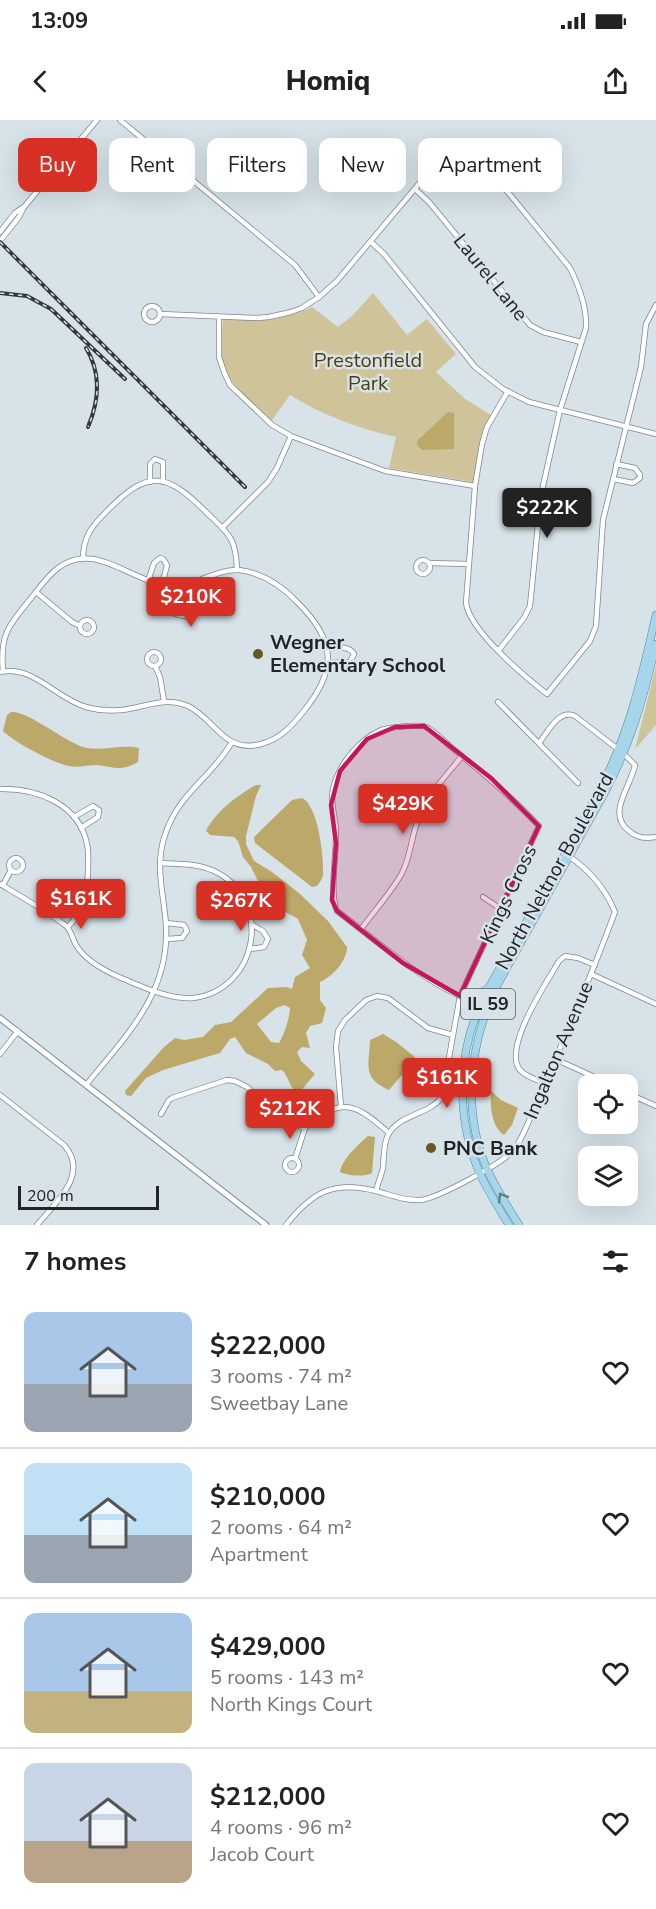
<!DOCTYPE html>
<html lang="en">
<head>
<meta charset="utf-8">
<style>
	body { margin:0; font-family:"Nunito Sans",sans-serif; background:#f6f6f6; color:#222; height:100vh; display:flex; flex-direction:column; font-size:22px; white-space:nowrap }
	* { box-sizing:border-box; margin:0 }
	p { font-size:20px; color:#767676 }
	.icon { flex:none; width:33px; height:33px; fill:none; stroke:currentColor; stroke-width:2; stroke-linecap:round; stroke-linejoin:round }
	.map { position:relative; height:1105px; overflow:hidden }
	.side { display:flex; flex-direction:column; background:#fff; flex:1 }
	.side>* { flex:none }
	.banner { position:absolute; left:18px; top:18px; width:621px; height:54px; display:flex; gap:12px }
	.tools { position:absolute; left:578px; top:954px; display:grid; gap:12px }
	.tools a { display:grid; place-items:center; width:60px; height:60px; border-radius:12px; background:#fff; box-shadow:0 6px 24px #0002; font-size:30px }
	.scale { position:absolute; left:18px; bottom:15px; width:141px; box-sizing:border-box; padding-left:6px; border:3px solid #202527; border-top:0; font-size:16px; line-height:21px; white-space:nowrap; color:#202527; -webkit-text-stroke:4px #d7e3e9; paint-order:stroke }
	.price { position:absolute; translate:-50% -51px; padding:0 14px; border-radius:6px; background:#d93025; color:#fff; font-size:20px; line-height:39px; filter:drop-shadow(0 2px 3px #0008) }
	.price::after { content:''; position:absolute; left:50%; top:36px; width:18px; height:14px; margin-left:-9px; background:inherit; clip-path:polygon(0 0,100% 0,50% 100%) }
	.price.selected { background:#222; color:#fff }
	ul { padding:0; list-style:none }
	li { display:flex; align-items:center; gap:18px; height:150px; padding:0 24px }
	li+li { border-top:2px solid #e0e0e0 }
	li span { display:grid; place-items:center; flex:none; width:168px; height:120px; border-radius:12px; color:#555 }
	li>.icon { margin-inline-start:auto }
	span .icon { width:72px; height:72px; fill:#fffc; stroke-width:1 }
	li b { font-size:26px }
	h2 { display:flex; justify-content:space-between; align-items:center; height:72px; padding:0 24px; font-size:26px }
	.pill { padding:0 21px; border-radius:12px; background:#fff; box-shadow:0 6px 24px #0002; font-size:21px; line-height:54px }
	.pill.selected { background:#d93025; color:#fff }
	.status { display:flex; justify-content:space-between; align-items:center; height:42px; padding:0 30px; background:#fff; direction:ltr }
	.status svg { height:16px; fill:currentColor }
	header { display:flex; justify-content:space-between; align-items:center; height:78px; padding:0 24px; background:#fff; font-size:27px; font-weight:800 }
	.map>svg:first-child { display:block }
	.green { fill:#cfc399 }
	.water { fill:#bca96a; fill-rule:evenodd }
	.lines { fill:none; stroke-linecap:round; stroke-linejoin:round }
	.minor-casing { stroke:#7c878d; stroke-width:6 }
	.tertiary-casing { stroke:#7c878d; stroke-width:7 }
	.primary-casing { stroke:#51869e; stroke-width:8 }
	.minor { stroke:#fff; stroke-width:4.5 }
	.tertiary { stroke:#fff; stroke-width:5 }
	.primary { stroke:#a7d6eb; stroke-width:7 }
	.rail-casing { stroke:#33393b; stroke-width:4 }
	.rail { stroke:#d7e3e9; stroke-width:1.5; stroke-dasharray:4.5; stroke-linecap:butt }
	.oneway { stroke:#647e89 }
	.marked { fill:#c2185b; fill-opacity:0.2; stroke:#c2185b; stroke-width:4.5; stroke-linejoin:round }
	.poi-dot { fill:#675825; stroke:#d7e3e9; stroke-width:2 }
	.labels { text-anchor:middle; stroke-width:5; stroke-linejoin:round; paint-order:stroke }
	.shield { fill:#d7e3e9; stroke:#575e61; stroke-width:1.5 }
	.shield-label { font-size:18px; font-weight:bold; fill:#202527 }
	.street-label { font-size:20px; fill:#202527; stroke:#d7e3e9 }
	.park-label { font-size:20px; fill:#4c3e0a; stroke:#d7e3e9 }
	.poi-label { font-size:20px; font-weight:bold; fill:#202527; stroke:#d7e3e9; text-anchor:start }
</style>
</head>
<body>
<div class="status"><b>13:09</b><svg viewBox="0 0 49 12"><path d="M0 12V9h3v3zM5 12V6h3v6zM10 12V3h3v9zM15 12V0h3v12zM26 1h20v11H26zM47 4h2v5h-2z"/></svg></div>
<header><svg class="icon" aria-label="back" viewBox="0 0 24 24"><path d="M15 5l-7 7 7 7"/></svg>Homiq<svg class="icon" aria-label="share" viewBox="0 0 24 24"><path d="M12 15V3M7 8l5-5 5 5M5 13v7h14v-7"/></svg></header>
<div class="map">
<svg width="656" height="1105" viewBox="0 0 656 1105">
	<rect width="100%" height="100%" fill="#d7e3e9"/>
	<g class="green">
		<path d="M373,173L407,215L427,199L456,234L436,252L465,279L491,295L479,325L473,362L389,348L396,317C360,309 322,295 290,275L272,300C253,284 226,263 222,237C221,224 222,211 223,199C255,200 283,202 312,187L338,207L352,196Z"/>
		<polygon points="656,546 656,605 635,629"/>
	</g>
	<g class="water">
		<polygon points="448,292 454,293 454,329 422,330 417,325 418,320"/>
		<path d="M11,592C28,590 67,624 87,628C104,631 123,624 139,628L138,642C120,652 115,647 97,645C88,645 78,648 69,646C53,643 14,622 3,611L7,595Z"/>
		<path d="M256,665H261L256,676L246,716V724L254,741L272,752L299,773L328,801L347,827C347,841 332,857 320,862V880L326,888L322,903L310,906L306,913L310,928L302,927L297,932L301,941L315,954L298,974C289,967 289,957 282,950L275,951L268,944L246,933L235,917L230,919L220,933L163,950L146,958L131,976L126,975L125,971L164,927L175,918L184,920L203,917L215,905L231,902L268,868L287,867L292,869L295,857L310,848L302,835L307,820L298,799L280,789L265,775L251,747L243,737L238,721L234,717L210,715L206,711C216,691 237,676 256,665ZM285,885L290,888C290,897 284,915 279,923L271,922L257,904L276,888Z"/>
		<path d="M302,678C318,685 324,737 323,754C323,758 320,762 317,766L312,767L255,723L254,717L292,680Z"/>
		<path d="M383,914L396,922L415,937L414,941L389,970C362,958 369,946 370,920Z"/>
		<path d="M491,971L501,980L518,988L512,1005L504,1015C491,1007 490,984 491,971Z"/>
		<path d="M368,1016L375,1017L372,1053C364,1057 348,1056 340,1052C342,1039 358,1025 368,1016Z"/>
	</g>
	<g class="lines">
		<defs>
			<g id="minor">
				<polyline points="120,0 295,145 319,177"/>
				<polyline points="415,69 429,82 530,205 543,212 581,222"/>
				<polyline points="0,112 15,93 22,88"/>
				<polyline points="0,121 19,97 24,87 97,0"/>
				<polyline points="371,122 384,134 475,247 503,269 529,282 656,314"/>
				<circle cx="152" cy="194" r="8"/>
				<path d="M160,194L257,198L269,197L291,192L302,188L319,177L337,161L423,59C447,38 475,41 498,60L570,148C579,166 587,187 586,208L560,290L541,375L530,486L524,498L499,530"/>
				<polyline points="219,197 219,237 224,252 230,265 272,305 291,316 385,351 475,366"/>
				<path d="M508,271L487,307L482,324L475,366L466,483C470,511 524,556 547,574L590,521L596,506L603,400L641,247L646,204L656,185"/>
				<polyline points="613,359 633,363 640,358 640,355 635,348 616,344"/>
				<polyline points="150,362 150,344 155,339 163,342 163,362"/>
				<polyline points="222,408 268,362 277,348 291,316"/>
				<path d="M83,438C83,416 93,405 107,391C148,349 166,352 206,392C229,414 236,417 237,450"/>
				<circle cx="423" cy="447" r="7"/>
				<polyline points="429,443 468,444"/>
				<polyline points="148,461 154,443 160,438 163,439 167,445 162,465 161,490 188,497 214,486 203,459"/>
				<polyline points="36,472 72,502 80,506"/>
				<circle cx="87" cy="507" r="7"/>
				<path d="M327,528C336,528 349,525 354,534L350,542L327,543"/>
				<circle cx="154" cy="539" r="7"/>
				<polyline points="155,546 160,557 164,581"/>
				<path d="M0,552C34,545 55,578 86,587C97,590 110,591 122,590C146,587 165,576 188,586C215,599 224,634 261,624C280,619 291,607 303,592C338,550 336,520 297,482C281,465 263,453 239,450C219,449 201,462 182,465C138,472 99,417 58,448C46,457 37,471 28,482C7,507 0,517 3,551"/>
				<polyline points="498,582 578,663"/>
				<path d="M539,623C548,612 559,588 575,596L619,630"/>
				<path d="M624,634L635,645C631,667 606,693 629,711C637,718 646,719 656,717"/>
				<path d="M0,669C37,668 79,684 87,724C89,732 88,743 88,752C87,775 84,790 68,807"/>
				<polyline points="74,697 93,686 99,690 98,697 81,708"/>
				<circle cx="16" cy="745" r="7"/>
				<path d="M0,764C22,777 45,790 65,805C71,809 72,818 76,825C85,840 103,850 119,857C141,866 169,880 193,878C259,870 274,779 214,751C197,743 178,744 160,743"/>
				<polyline points="3,765 11,750"/>
				<polyline points="483,777 501,789"/>
				<polyline points="166,803 184,805 187,811 182,818 166,819"/>
				<path d="M361,809C374,791 391,773 402,753C411,736 411,717 418,700C427,675 446,656 462,636"/>
				<polyline points="250,829 264,827 268,819 263,811 251,804"/>
				<polyline points="591,854 656,884"/>
				<polyline points="0,934 18,911"/>
				<polyline points="555,939 610,964"/>
				<path d="M545,963C537,960 526,957 520,950C502,928 547,862 559,841L565,836L578,838L595,845"/>
				<path d="M86,965C126,916 170,873 166,805C164,775 155,748 164,718C178,672 210,660 232,622"/>
				<polyline points="627,973 656,986"/>
				<path d="M0,975L64,1025C90,1054 56,1082 37,1105"/>
				<polyline points="341,986 336,927 338,911 345,900 366,880 377,876 388,878 428,908 453,915"/>
				<polyline points="161,994 169,980 172,978 227,960 235,961 247,967 287,1002 305,1008"/>
				<path d="M305,1008C342,976 355,983 389,1013"/>
				<circle cx="292" cy="1045" r="7"/>
				<polyline points="295,1039 305,1008"/>
				<path d="M376,1071C378,1063 381,1056 383,1048C384,1037 383,1025 388,1015C399,994 429,995 442,977L460,876L539,706C512,677 482,652 451,627C443,621 435,611 426,607C421,605 413,606 408,606C399,607 389,607 381,610C358,620 338,646 333,669C330,683 335,695 336,709C337,732 329,773 337,791C377,821 414,855 460,876"/>
				<path d="M286,1105C312,1072 334,1060 376,1071C391,1075 405,1081 421,1080C438,1078 501,1044 513,1031C523,1020 537,981 544,965C569,908 593,851 615,792C605,768 590,750 567,735"/>
			</g>
			<polyline id="tertiary" points="0,898 266,1105"/>
			<g id="primary">
				<polyline points="460,876 472,879 487,869"/>
				<polyline points="462,878 472,887 475,898"/>
				<path d="M509,1105C499,1088 488,1072 480,1054C457,1002 457,941 478,890C489,865 504,841 517,818C547,765 578,713 605,659C631,607 643,551 656,495"/>
				<path d="M519,1105C508,1087 496,1069 487,1049C461,988 470,920 499,862L604,674C630,626 644,577 656,524"/>
			</g>
		</defs>
		<use href="#minor" class="minor-casing"/>
		<use href="#tertiary" class="tertiary-casing"/>
		<use href="#primary" class="primary-casing"/>
		<use href="#minor" class="minor"/>
		<use href="#tertiary" class="tertiary"/>
		<use href="#primary" class="primary"/>
		<defs>
			<g id="rail">
				<polyline points="0,122 245,367"/>
				<polyline points="0,173 27,176 51,189 125,259"/>
				<path d="M86,228C102,254 99,281 88,307"/>
			</g>
		</defs>
		<use href="#rail" class="rail-casing"/>
		<use href="#rail" class="rail"/>
	</g>
	<defs><path id="oneway-chevron" d="M-2-3.5L2.5 0L-2 3.5" fill="none" stroke-width="1.6" stroke-linecap="round" stroke-linejoin="round" transform="scale(1.5)"/></defs>
	<use class="oneway" href="#oneway-chevron" transform="translate(502 1077) rotate(-121)"/>
	<path class="marked" d="M424,606L491,658L539,706L460,876L403,843L337,791L332,780L336,723L331,685L340,651L367,619L395,607Z"/>
	<g class="poi-dot">
		<circle cx="258" cy="534" r="6"/>
		<circle cx="431" cy="1028" r="6"/>
	</g>
	<g class="labels">
		<rect class="shield" x="461" y="869" width="54" height="30" rx="4.5"/>
		<g class="shield-label">
			<text x="488" y="890">IL 59</text>
		</g>
		<g class="street-label">
			<text transform="translate(491 157) rotate(51)" y="7">Laurel Lane</text>
			<text transform="translate(554 751) rotate(-61)" y="7">North Neltnor Boulevard</text>
			<text transform="translate(508 774) rotate(-65)" y="7">Kings Cross</text>
			<text transform="translate(558 930) rotate(-67)" y="7">Ingalton Avenue</text>
		</g>
		<g class="park-label">
			<text x="368" y="247">Prestonfield<tspan x="368" dy="23">Park</tspan></text>
		</g>
		<g class="poi-label">
			<text x="270" y="529">Wegner<tspan x="270" dy="23">Elementary School</tspan></text>
			<text x="443" y="1035">PNC Bank</text>
		</g>
	</g>
</svg>
<div class="tools">
<a><svg class="icon" aria-label="locate" viewBox="0 0 24 24"><circle cx="12" cy="12" r="6"/><path d="M12 2v4M12 18v4M2 12h4M18 12h4"/></svg></a>
<a><svg class="icon" aria-label="layers" viewBox="0 0 24 24"><path d="M12 4l9 5-9 5-9-5zM3 14l9 5 9-5"/></svg></a>
</div>
<div class="scale">200 m</div>
<b class="price selected" style="left:547px;top:419px">$222K</b>
<b class="price" style="left:191px;top:508px">$210K</b>
<b class="price" style="left:403px;top:715px">$429K</b>
<b class="price" style="left:81px;top:810px">$161K</b>
<b class="price" style="left:241px;top:812px">$267K</b>
<b class="price" style="left:447px;top:989px">$161K</b>
<b class="price" style="left:290px;top:1020px">$212K</b>
<div class="banner">
<a class="pill selected">Buy</a>
<a class="pill">Rent</a>
<a class="pill">Filters</a>
<a class="pill">New</a>
<a class="pill">Apartment</a>
</div>
</div>
<section class="side">
<h2>7 homes<svg class="icon" aria-label="filters" viewBox="0 0 24 24"><path d="M4 7h16M4 17h16"/><circle cx="9" cy="7" r="2"/><circle cx="15" cy="17" r="2"/></svg></h2>
<ul>
<li><span style="background:linear-gradient(#a9c7e8 60%,#9aa5b1 0)"><svg class="icon" aria-label="home" viewBox="0 0 24 24"><path d="M3 11l9-7 9 7M6 9v11h12V9"/></svg></span><div><b>$222,000</b><p>3 rooms · 74 m²</p><p>Sweetbay Lane</p></div><svg class="icon" aria-label="heart" viewBox="0 0 24 24"><path d="M12 20l-8-8c-3-5 5-10 8-4 3-6 11-1 8 4z"/></svg></li>
<li><span style="background:linear-gradient(#bfe0f5 60%,#9aa5b1 0)"><svg class="icon" aria-label="home" viewBox="0 0 24 24"><path d="M3 11l9-7 9 7M6 9v11h12V9"/></svg></span><div><b>$210,000</b><p>2 rooms · 64 m²</p><p>Apartment</p></div><svg class="icon" aria-label="heart" viewBox="0 0 24 24"><path d="M12 20l-8-8c-3-5 5-10 8-4 3-6 11-1 8 4z"/></svg></li>
<li><span style="background:linear-gradient(#a9c7e8 65%,#c2b280 0)"><svg class="icon" aria-label="home" viewBox="0 0 24 24"><path d="M3 11l9-7 9 7M6 9v11h12V9"/></svg></span><div><b>$429,000</b><p>5 rooms · 143 m²</p><p>North Kings Court</p></div><svg class="icon" aria-label="heart" viewBox="0 0 24 24"><path d="M12 20l-8-8c-3-5 5-10 8-4 3-6 11-1 8 4z"/></svg></li>
<li><span style="background:linear-gradient(#c9d6e8 65%,#b9a48a 0)"><svg class="icon" aria-label="home" viewBox="0 0 24 24"><path d="M3 11l9-7 9 7M6 9v11h12V9"/></svg></span><div><b>$212,000</b><p>4 rooms · 96 m²</p><p>Jacob Court</p></div><svg class="icon" aria-label="heart" viewBox="0 0 24 24"><path d="M12 20l-8-8c-3-5 5-10 8-4 3-6 11-1 8 4z"/></svg></li>
</ul>
</section>
</body>
</html>
